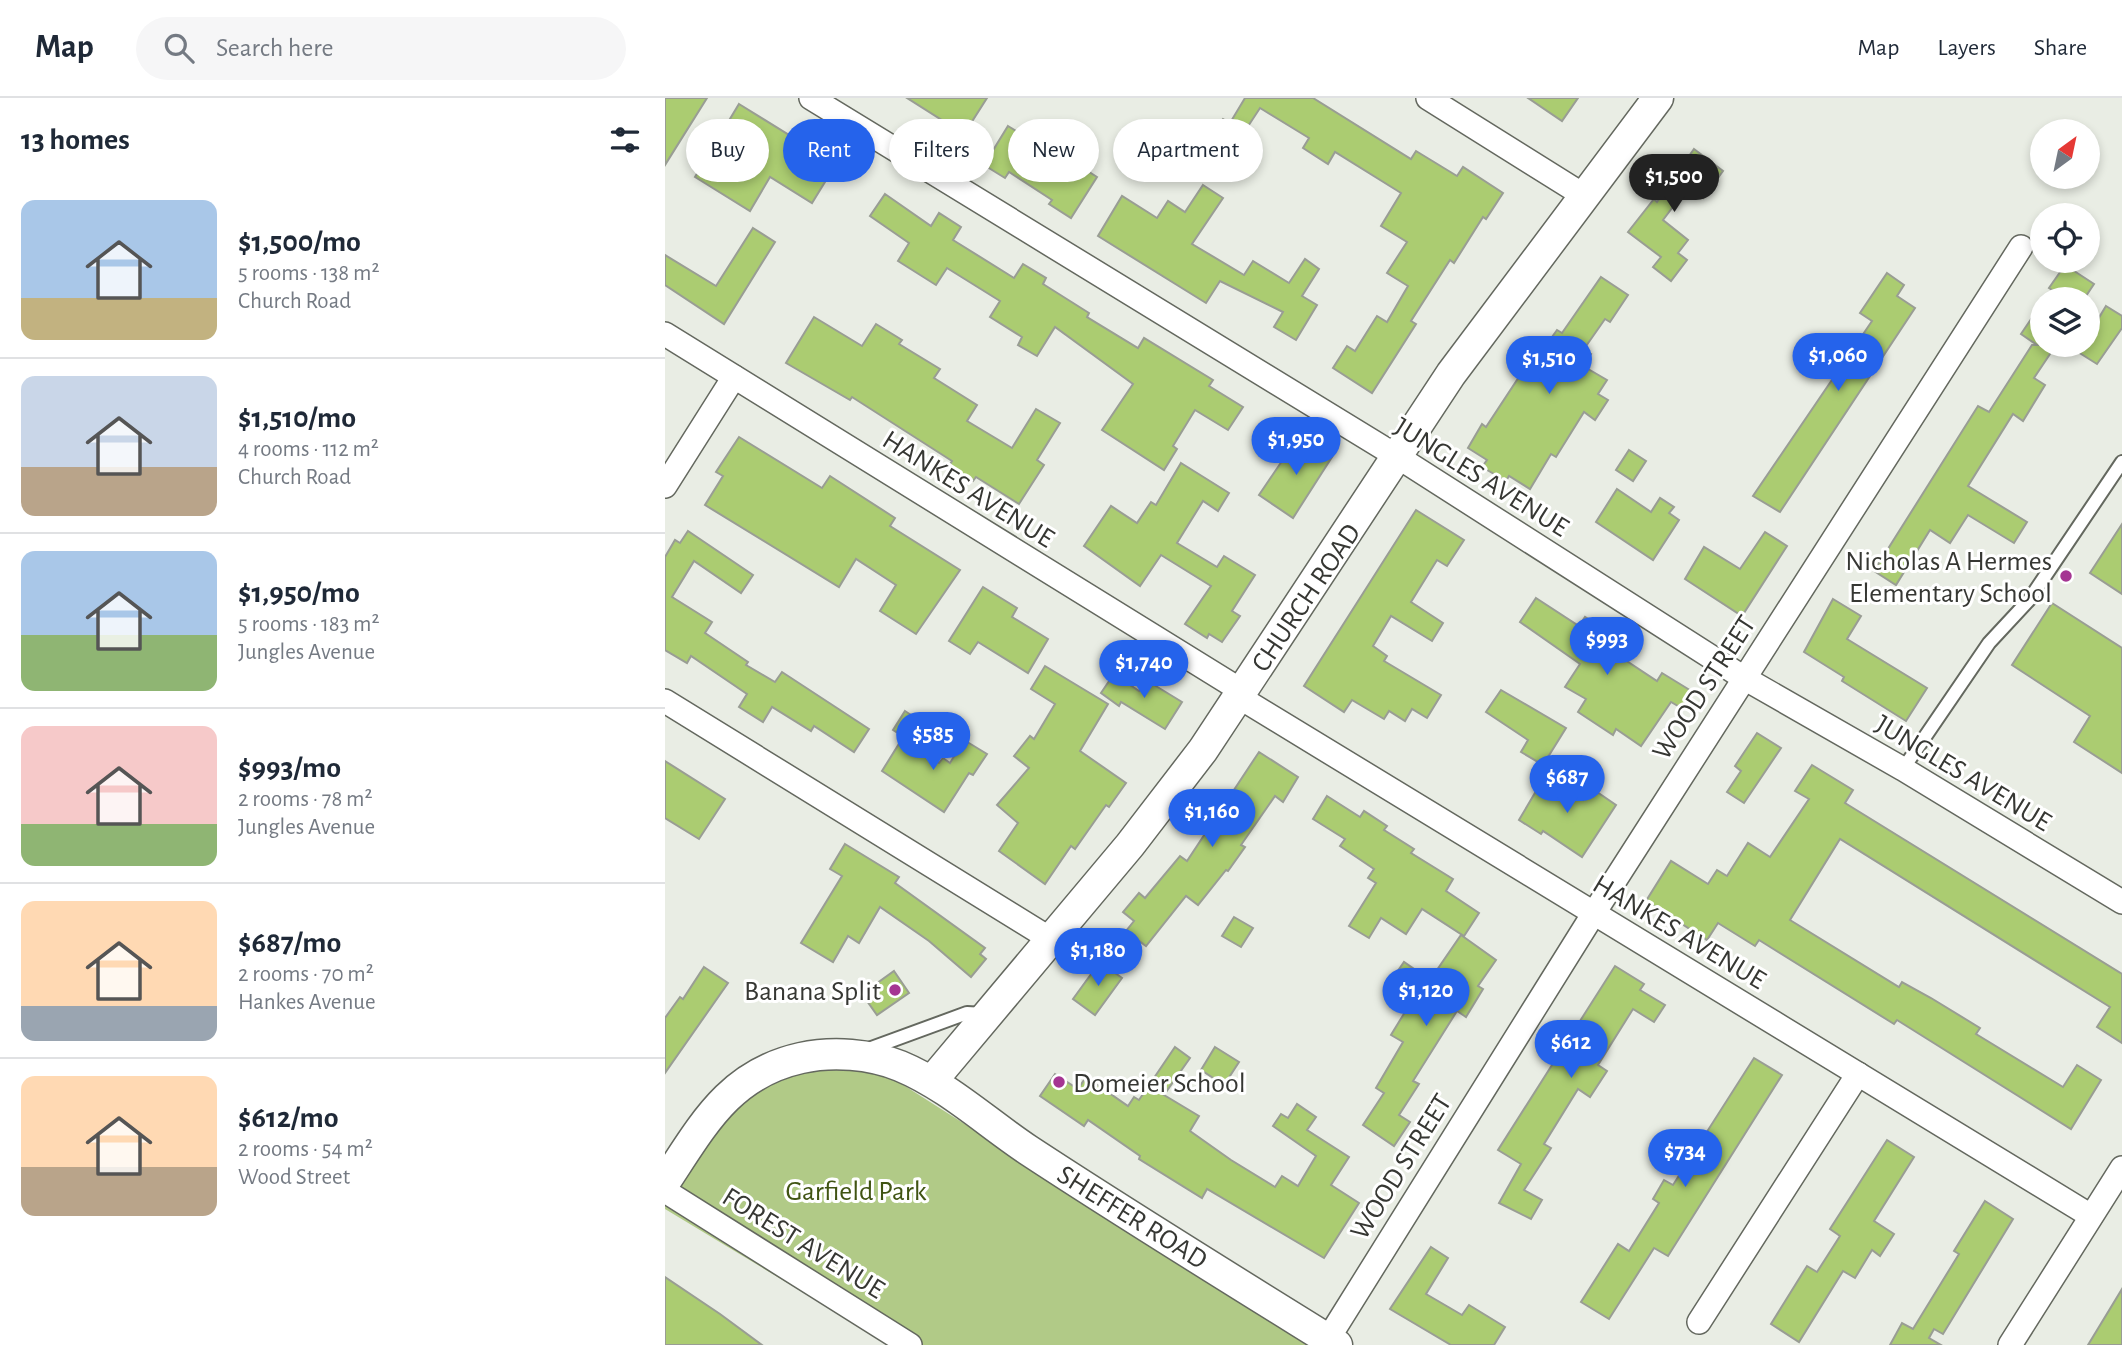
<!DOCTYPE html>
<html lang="en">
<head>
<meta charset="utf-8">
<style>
	body { margin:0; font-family:"Alegreya Sans",sans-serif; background:#f6f6f7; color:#1f2937; height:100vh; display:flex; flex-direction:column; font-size:26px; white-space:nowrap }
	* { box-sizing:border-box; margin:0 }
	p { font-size:23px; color:#747a83 }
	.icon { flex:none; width:38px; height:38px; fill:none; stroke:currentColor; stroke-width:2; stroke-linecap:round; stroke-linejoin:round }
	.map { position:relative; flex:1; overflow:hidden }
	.side { display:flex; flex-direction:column; background:#fff; width:665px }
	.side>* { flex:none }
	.banner { position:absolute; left:21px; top:21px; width:665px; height:63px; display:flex; gap:14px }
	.needle { width:46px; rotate:33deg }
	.buttons { position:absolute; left:1365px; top:21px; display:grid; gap:14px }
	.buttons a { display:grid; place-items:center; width:70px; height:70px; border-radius:50%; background:#fff; box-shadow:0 4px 10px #0003; font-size:35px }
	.price { position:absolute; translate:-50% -60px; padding:0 16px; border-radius:24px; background:#2563eb; color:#fff; font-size:23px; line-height:46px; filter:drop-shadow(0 2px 4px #0008) }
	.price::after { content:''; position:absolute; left:50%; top:42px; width:21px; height:16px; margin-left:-10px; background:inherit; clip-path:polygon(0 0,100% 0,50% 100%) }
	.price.current { background:#222; color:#fff }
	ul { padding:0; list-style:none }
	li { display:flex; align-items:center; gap:21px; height:175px; padding:0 21px }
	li+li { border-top:2px solid #e0e1e3 }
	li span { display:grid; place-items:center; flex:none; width:196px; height:140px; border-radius:14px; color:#555 }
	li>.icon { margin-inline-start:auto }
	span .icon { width:84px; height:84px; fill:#fffc; stroke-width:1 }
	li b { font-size:30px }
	h2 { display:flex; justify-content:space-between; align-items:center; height:84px; padding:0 21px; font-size:30px }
	.chip { padding:0 24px; border-radius:32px; background:#fff; box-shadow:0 4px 10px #0003; font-size:24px; line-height:63px }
	.chip.current { background:#2563eb; color:#fff }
	header { display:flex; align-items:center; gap:42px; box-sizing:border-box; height:98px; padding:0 35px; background:#fff; border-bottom:2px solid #e0e1e3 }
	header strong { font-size:33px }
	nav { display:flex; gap:38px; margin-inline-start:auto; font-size:24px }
	.search { width:490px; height:63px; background:#f6f6f7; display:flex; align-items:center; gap:18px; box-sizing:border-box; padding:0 24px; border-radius:38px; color:#747a83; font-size:26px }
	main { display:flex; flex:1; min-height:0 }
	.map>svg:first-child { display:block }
	.green { fill:#b1ca87 }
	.building { fill:#abcc71; stroke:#999d94; stroke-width:2 }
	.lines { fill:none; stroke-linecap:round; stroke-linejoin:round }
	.service-casing { stroke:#64685f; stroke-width:16 }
	.minor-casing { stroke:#64685f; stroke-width:26 }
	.tertiary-casing { stroke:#64685f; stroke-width:33 }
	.service { stroke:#fff; stroke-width:12 }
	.minor { stroke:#fff; stroke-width:23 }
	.tertiary { stroke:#fff; stroke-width:30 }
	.poi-dot { fill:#a53592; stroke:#fff; stroke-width:2.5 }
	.labels { text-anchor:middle; stroke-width:6; stroke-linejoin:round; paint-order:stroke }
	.street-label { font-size:28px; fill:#363733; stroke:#fff }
	.poi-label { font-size:28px; fill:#363733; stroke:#fff; text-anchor:end }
	.park-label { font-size:28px; fill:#405413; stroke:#fff }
</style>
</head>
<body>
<header>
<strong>Map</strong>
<div class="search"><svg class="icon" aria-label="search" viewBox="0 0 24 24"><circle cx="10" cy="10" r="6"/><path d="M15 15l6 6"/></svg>Search here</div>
<nav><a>Map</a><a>Layers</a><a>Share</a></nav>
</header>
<main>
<section class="side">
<h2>13 homes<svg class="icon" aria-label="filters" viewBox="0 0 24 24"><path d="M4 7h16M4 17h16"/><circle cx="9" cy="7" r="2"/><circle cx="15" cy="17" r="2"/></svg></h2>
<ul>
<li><span style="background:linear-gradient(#a9c7e8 70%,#c2b280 0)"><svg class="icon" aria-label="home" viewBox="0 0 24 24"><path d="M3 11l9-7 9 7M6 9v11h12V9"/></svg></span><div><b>$1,500/mo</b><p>5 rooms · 138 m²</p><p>Church Road</p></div></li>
<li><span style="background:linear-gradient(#c9d6e8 65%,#b9a48a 0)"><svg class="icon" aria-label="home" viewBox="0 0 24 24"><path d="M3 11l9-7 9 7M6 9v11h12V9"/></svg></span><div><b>$1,510/mo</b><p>4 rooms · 112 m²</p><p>Church Road</p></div></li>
<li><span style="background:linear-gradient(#a9c7e8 60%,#8fb573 0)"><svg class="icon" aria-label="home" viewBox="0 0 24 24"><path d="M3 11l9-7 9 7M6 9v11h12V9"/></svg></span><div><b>$1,950/mo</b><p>5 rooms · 183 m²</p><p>Jungles Avenue</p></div></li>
<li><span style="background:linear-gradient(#f6c9c9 70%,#8fb573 0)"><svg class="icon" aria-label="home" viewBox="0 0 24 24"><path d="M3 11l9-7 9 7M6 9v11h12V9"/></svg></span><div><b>$993/mo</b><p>2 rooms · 78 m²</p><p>Jungles Avenue</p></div></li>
<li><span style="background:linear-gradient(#ffd9b3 75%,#9aa5b1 0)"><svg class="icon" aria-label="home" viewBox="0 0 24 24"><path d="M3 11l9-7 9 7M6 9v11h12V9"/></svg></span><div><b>$687/mo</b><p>2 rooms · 70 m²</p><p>Hankes Avenue</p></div></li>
<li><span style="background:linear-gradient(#ffd9b3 65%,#b9a48a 0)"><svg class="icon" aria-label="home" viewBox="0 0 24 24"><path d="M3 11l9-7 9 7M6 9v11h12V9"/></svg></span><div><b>$612/mo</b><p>2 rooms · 54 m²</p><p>Wood Street</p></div></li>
</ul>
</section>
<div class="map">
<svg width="1457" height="1247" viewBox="0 0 1457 1247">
	<rect width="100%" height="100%" fill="#e9ede4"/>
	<path class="green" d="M166,970L208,974L229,981L647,1247H225L0,1111C1,1097 16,1081 24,1069C63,1007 91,978 166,970Z"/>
	<g class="building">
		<polygon points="0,0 42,0 0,67"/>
		<polygon points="242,0 322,0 299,36"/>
		<polygon points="580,0 648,0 746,61 751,53 792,78 798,69 838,95 821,121 818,119 789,165 785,162 746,223 751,226 707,295 668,270 682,248 690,253 712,218 722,224 743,188 722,175 742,144 716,128 736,95 670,54 663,66 638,50 644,40 595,10 555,71 542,63 551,49 543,43 558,21 565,25"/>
		<polygon points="863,0 913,0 897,23"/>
		<polygon points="74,6 171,66 147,105 105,79 85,113 30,79"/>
		<polygon points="343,28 364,41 358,51 401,79 410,65 432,79 406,120 384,106 387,102 344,74 340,80 319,67"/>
		<polygon points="1029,51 1058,73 1038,100 1023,89 998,122 1023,142 1013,155 1022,162 1006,183 988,169 996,159 963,134 989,101 992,104"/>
		<polygon points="538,87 558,100 527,146 579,177 588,163 624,185 640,161 654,171 637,198 652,207 631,242 609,229 618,214 555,183 541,205 433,138 457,98 492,120 503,103 520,114"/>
		<polygon points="220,96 266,128 274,115 296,129 288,142 349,180 358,166 381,180 378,186 424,215 422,219 473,250 479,240 548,282 544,288 578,309 563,332 530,312 508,348 512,351 499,372 437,332 468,286 390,229 372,258 353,247 357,239 325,219 335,203 282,170 271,187 233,163 244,145 205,118"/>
		<polygon points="88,130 110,144 59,226 0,187 0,157 51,188"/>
		<polygon points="1400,167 1429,186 1419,201 1401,201 1384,190"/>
		<polygon points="1222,175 1239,187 1232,198 1250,210 1115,414 1088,398 1207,223 1195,215"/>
		<polygon points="936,179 963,197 945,224 940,221 919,251 926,256 918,268 942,282 933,296 943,302 930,322 919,314 891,359 886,356 865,391 844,378 841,383 817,369 822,362 803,350 817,326 821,329 854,279 857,281 892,232 897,235"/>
		<polygon points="1377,205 1377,247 1391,247 1369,280 1380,287 1358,323 1348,316 1303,388 1362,424 1349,445 1303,417 1285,445 1265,432 1231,487 1209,473 1313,308 1324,314 1367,247 1372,247 1356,236"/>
		<polygon points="1441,208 1457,218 1457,230 1432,266 1413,254 1418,247 1423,247 1423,238"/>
		<polygon points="149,219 197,248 211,226 237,242 234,246 275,271 269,280 312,307 302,323 347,350 371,311 395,325 372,362 379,367 354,406 311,379 308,383 284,368 287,363 187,299 185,302 121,265"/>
		<polygon points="634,338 667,359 628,420 594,397"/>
		<polygon points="74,339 157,390 165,378 230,420 225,428 295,472 251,536 215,513 231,487 191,461 174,489 40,407 58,378 51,374"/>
		<polygon points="964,352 981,363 968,383 951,372"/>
		<polygon points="516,365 564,395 553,413 538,403 512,445 552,469 559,458 590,477 567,513 575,518 557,544 544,536 542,540 520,526 546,488 496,457 475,488 419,448 446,408 472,425 486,404 491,407"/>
		<polygon points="952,391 986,414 995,400 1009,409 1004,415 1014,422 988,462 931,424"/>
		<polygon points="751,412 799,442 782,468 772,462 746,504 778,525 767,543 726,518 708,548 722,558 719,563 776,597 762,620 747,611 740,623 724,613 719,621 687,602 679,614 639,588"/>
		<polygon points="1457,426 1457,496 1425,475"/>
		<polygon points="23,433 88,477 76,495 29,463 7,499 47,524 40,535 83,564 81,567 110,584 117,574 204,631 189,654 149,628 146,633 107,609 98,624 74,609 82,596 26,558 22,565 0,552 0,459 10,442 15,445"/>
		<polygon points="1100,434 1122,448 1077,518 1020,481 1039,449 1075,471"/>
		<polygon points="318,489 352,510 347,519 383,541 363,575 313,544 305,556 284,543"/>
		<polygon points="871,500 914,528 920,519 940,532 933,544 992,583 997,575 1028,594 1018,611 1006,604 976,648 951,631 948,637 913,614 921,601 900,589 915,566 855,524"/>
		<polygon points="1168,501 1196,518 1182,541 1262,590 1241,623 1177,583 1179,579 1139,554"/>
		<polygon points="1387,505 1457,550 1457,675 1409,644 1425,618 1347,567"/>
		<polygon points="380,568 443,606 415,653 461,685 444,709 441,707 410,751 406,748 380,786 334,753 353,725 332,707 364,670 349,658 365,638 369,641 390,606 366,591"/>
		<polygon points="449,576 474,593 481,582 517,604 500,631 456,604 454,608 436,595"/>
		<polygon points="836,592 901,630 878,667 856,654 863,642 821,614"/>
		<polygon points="240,613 255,623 244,642 228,632"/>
		<polygon points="1092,635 1116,650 1079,705 1062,694 1076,673 1070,668"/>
		<polygon points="237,641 274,665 278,660 285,665 299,642 322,656 308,677 304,675 279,714 217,673"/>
		<polygon points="594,654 633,679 618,704 610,698 576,747 580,749 563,773 561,772 533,807 521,798 481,848 461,833 469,823 458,814 474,795 480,800 515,758 522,763"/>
		<polygon points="0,663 60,701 34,741 0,720"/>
		<polygon points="1147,667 1188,692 1180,705 1457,876 1457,945 1432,929 1445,909 1175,741 1125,822 1234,889 1237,884 1266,900 1315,930 1311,936 1398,989 1412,967 1436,982 1406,1031 1232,922 1229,926 1094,842 1090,848 1053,825 1042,842 981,803 1006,763 1043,786 1052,772 1062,778 1083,745 1105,759 1144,701 1130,693"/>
		<polygon points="880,678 918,702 926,690 951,707 917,759 878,733 876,736 854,722"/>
		<polygon points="662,698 695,719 699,713 722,728 719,732 749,751 746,755 788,781 781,793 814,815 799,838 757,811 741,836 716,820 704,840 684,828 711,785 703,780 709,771 675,748 680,741 648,721"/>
		<polygon points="180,746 234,779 230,785 320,850 315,856 321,861 306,879 264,843 215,809 194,845 183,838 168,864 136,845 177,778 165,771"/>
		<polygon points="569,819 588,830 576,849 557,838"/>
		<polygon points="796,837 831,862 813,888 818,891 801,919 792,913 748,983 754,986 734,1017 745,1024 729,1048 698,1027 719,995 711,990 738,944 726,937 751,896 728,880 739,864 765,882"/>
		<polygon points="435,864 457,880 430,917 408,901"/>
		<polygon points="950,868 979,886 975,892 1000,907 989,924 968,911 933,967 942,973 925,999 913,991 879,1046 886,1050 859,1092 877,1102 866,1121 834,1105 856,1066 833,1052"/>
		<polygon points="39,869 63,885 0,975 0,920 15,899 18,901"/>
		<polygon points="229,873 244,895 212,917 197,896"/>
		<polygon points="510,949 525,960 499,997 534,1018 525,1033 566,1062 610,1089 617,1078 633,1088 651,1058 608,1028 616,1016 623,1020 632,1006 651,1019 642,1032 684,1059 666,1087 694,1105 659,1160 542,1091 537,1100 474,1061 475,1058 423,1022 419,1028 375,998 390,976 413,991 421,979 463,1008 469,999 474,1002"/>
		<polygon points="550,949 574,964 559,987 536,972"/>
		<polygon points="1089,960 1117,977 1003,1158 989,1150 944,1221 916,1204 953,1146 964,1153 994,1105 988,1101 999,1082 1008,1087"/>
		<polygon points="1222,1042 1249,1059 1209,1123 1229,1136 1215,1158 1207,1152 1190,1180 1178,1173 1134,1244 1106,1226 1142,1168 1152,1174 1175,1138 1165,1131"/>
		<polygon points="1320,1103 1348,1121 1278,1236 1269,1231 1264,1240 1276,1247 1225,1247 1237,1225 1248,1231 1294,1156 1289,1153"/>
		<polygon points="766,1149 783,1160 761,1196 797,1217 804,1207 840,1229 829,1247 786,1247 725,1211"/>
		<polygon points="0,1179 55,1216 97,1247 0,1247"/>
		<polygon points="1457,1191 1457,1247 1423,1247"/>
	</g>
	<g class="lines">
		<defs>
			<g id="service">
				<polyline points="1238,671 1324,545 1364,502 1457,364"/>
				<polyline points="201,952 302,915 319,916"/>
			</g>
			<g id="minor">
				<polyline points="146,0 733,359 1079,580 1238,671 1457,804"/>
				<polyline points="763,0 918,97"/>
				<polyline points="0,236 577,593"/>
				<polyline points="0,388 69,279"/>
				<polyline points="574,599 1426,1118"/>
				<polyline points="0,603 387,842"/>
				<polyline points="0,1093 245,1247"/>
				<polyline points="1034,1224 1193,976"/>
				<polyline points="663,1241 929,815 1356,149"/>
				<polyline points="1345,1247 1457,1070"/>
			</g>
			<g id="tertiary">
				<polyline points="267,983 465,747 538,652 786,276 993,0"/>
				<path d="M0,1084C38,1027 64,976 136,960C168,953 205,956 235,968C283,988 321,1024 363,1052C465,1119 569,1183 672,1247"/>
			</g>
		</defs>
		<use href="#service" class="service-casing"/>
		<use href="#minor" class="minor-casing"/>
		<use href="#tertiary" class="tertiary-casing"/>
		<use href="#service" class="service"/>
		<use href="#minor" class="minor"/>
		<use href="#tertiary" class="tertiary"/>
	</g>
	<g class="poi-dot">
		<circle cx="1401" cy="478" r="7"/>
		<circle cx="230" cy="892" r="7"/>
		<circle cx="394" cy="984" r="7"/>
	</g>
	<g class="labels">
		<g class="street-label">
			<text transform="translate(817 378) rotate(32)" y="10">JUNGLES AVENUE</text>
			<text transform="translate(304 390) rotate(32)" y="10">HANKES AVENUE</text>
			<text transform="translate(640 499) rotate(-56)" y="10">CHURCH ROAD</text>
			<text transform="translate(1038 589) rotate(-57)" y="10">WOOD STREET</text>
			<text transform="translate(1299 674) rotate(31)" y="10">JUNGLES AVENUE</text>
			<text transform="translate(1015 833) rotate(31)" y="10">HANKES AVENUE</text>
			<text transform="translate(735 1068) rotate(-58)" y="10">WOOD STREET</text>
			<text transform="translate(468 1118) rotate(32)" y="10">SHEFFER ROAD</text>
			<text transform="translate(139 1144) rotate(32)" y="10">FOREST AVENUE</text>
		</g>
		<g class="poi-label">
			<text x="1387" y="472">Nicholas A Hermes<tspan x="1387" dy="32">Elementary School</tspan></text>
			<text x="216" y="902">Banana Split</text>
			<text x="408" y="994" text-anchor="start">Domeier School</text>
		</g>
		<g class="park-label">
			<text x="191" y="1102">Garfield Park</text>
		</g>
	</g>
</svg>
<div class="buttons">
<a><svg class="needle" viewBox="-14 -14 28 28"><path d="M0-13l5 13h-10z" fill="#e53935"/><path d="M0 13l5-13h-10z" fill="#747a83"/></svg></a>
<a><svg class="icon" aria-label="locate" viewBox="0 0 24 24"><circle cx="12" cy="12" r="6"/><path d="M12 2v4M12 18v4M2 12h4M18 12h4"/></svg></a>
<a><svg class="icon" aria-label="layers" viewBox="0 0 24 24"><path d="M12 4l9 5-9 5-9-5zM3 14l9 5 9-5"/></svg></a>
</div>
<b class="price current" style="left:1009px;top:116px">$1,500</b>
<b class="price" style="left:1173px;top:295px">$1,060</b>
<b class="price" style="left:884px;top:298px">$1,510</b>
<b class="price" style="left:631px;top:379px">$1,950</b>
<b class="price" style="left:942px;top:579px">$993</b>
<b class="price" style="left:479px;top:602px">$1,740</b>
<b class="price" style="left:268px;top:674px">$585</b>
<b class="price" style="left:902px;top:717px">$687</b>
<b class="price" style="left:547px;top:751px">$1,160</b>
<b class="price" style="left:433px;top:890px">$1,180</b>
<b class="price" style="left:761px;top:930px">$1,120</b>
<b class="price" style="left:906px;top:982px">$612</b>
<b class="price" style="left:1020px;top:1091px">$734</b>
<div class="banner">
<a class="chip">Buy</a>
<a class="chip current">Rent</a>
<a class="chip">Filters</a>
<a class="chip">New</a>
<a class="chip">Apartment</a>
</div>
</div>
</main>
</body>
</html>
